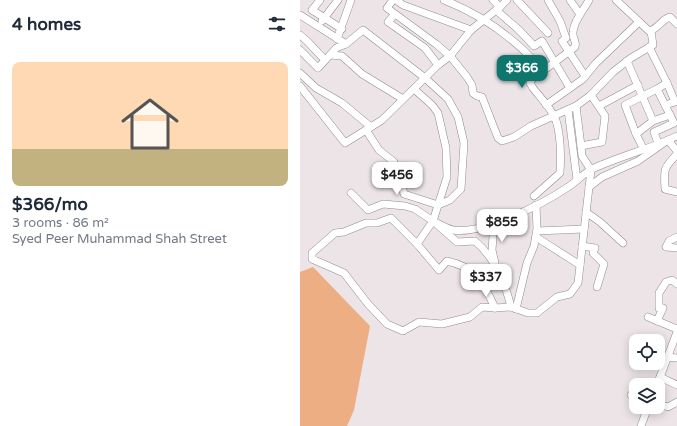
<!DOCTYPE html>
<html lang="en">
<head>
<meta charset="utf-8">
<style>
	body { margin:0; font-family:"Varela Round",sans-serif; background:#f2f2f3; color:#1f2937; height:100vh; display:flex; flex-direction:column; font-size:15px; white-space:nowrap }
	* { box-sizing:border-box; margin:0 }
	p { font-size:13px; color:#747a83 }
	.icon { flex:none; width:22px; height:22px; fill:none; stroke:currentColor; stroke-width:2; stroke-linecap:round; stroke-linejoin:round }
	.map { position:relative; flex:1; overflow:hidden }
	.drawer { display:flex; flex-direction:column; background:#fff; width:300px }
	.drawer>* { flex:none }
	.fabs { position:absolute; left:329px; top:334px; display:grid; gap:8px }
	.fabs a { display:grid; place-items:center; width:36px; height:36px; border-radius:8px; background:#fff; box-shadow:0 2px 10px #0003; font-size:20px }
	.price { position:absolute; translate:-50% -34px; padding:0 9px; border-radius:8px; background:#fff; color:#222; font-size:13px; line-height:26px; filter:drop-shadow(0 1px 2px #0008) }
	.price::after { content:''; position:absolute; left:50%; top:24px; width:12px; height:9px; margin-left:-6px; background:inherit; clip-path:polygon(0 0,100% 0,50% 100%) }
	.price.selected { background:#0f766e; color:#fff }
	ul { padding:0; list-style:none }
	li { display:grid; align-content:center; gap:8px; height:212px; padding:0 12px }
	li+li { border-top:1px solid #e0e1e3 }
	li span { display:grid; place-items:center; height:124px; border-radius:8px; color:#555 }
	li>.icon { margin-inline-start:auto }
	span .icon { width:72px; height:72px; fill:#fffc; stroke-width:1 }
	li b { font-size:17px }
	h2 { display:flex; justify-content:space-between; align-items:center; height:48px; padding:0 12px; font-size:17px }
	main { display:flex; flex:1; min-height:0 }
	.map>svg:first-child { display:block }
	.green { fill:#edae83 }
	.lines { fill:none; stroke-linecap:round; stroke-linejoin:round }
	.minor-casing { stroke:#928b8d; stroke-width:8 }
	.minor { stroke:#fff; stroke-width:7 }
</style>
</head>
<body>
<main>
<section class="drawer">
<h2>4 homes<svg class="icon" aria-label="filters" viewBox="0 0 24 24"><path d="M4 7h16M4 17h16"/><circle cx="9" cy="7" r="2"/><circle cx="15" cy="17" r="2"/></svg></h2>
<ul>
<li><span style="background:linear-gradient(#ffd9b3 70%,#c2b280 0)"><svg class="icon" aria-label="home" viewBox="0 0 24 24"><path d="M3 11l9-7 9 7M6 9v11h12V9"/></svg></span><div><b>$366/mo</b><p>3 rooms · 86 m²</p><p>Syed Peer Muhammad Shah Street</p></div></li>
</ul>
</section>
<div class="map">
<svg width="377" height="426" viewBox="0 0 377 426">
	<rect width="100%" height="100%" fill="#ece4e7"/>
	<polygon class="green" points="13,267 70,326 54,410 47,426 0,426 0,272"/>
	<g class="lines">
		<defs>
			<g id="minor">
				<polyline points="20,0 12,10 42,29"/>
				<polyline points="93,0 87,8 136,44 150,56 167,77 172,85 173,93 177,96 182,97 198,138 202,141 214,137 231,126 276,106 291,95 313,72 331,58 353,45 351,31"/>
				<polyline points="96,0 103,5 171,30"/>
				<path d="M144,0C182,15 217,40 243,71"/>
				<polyline points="193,0 200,7"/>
				<polyline points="217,0 248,33"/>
				<polyline points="248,0 260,21 266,38 262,41 285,76"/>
				<polyline points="270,0 279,13"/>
				<path d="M316,0L349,31C358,29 362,19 370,17L377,24"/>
				<polyline points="196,10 219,30 234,46 242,41 270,88"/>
				<polyline points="0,15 46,44 63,30 125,78 148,99 158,117 164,143 161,189 150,200 138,205 104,194 100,177 94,162 79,150 66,130"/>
				<polyline points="94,15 88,22 125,48 138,65"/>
				<polyline points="22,21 38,0"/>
				<polyline points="0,35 7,41 25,60"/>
				<polyline points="37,39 51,0"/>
				<polyline points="0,50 18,68 30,55 42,56 62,74 103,99"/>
				<polyline points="30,55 36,48 46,44"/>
				<polyline points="327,61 353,121"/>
				<polyline points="0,73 16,88 42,103 71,127"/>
				<polyline points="0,86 45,143 82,120 138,65 150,56 171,30 200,7 207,0"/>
				<polyline points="114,89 132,105 138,113 146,148 147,177 133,221"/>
				<path d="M291,95L305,116L302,142L281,146L282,156L291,170L278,283L270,294L257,297L237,313H228L211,307L195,308L182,307L170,317L142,324L119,322L103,331L87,324L68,304L44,273L12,259V253L35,233L44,232L66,223H77L91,218L117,244L133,221C139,224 146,228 153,230C182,235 243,204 268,187C276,182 283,174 292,169C320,156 350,149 377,136"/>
				<polyline points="246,105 283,79 296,63 339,22"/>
				<polyline points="365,105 375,102 367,83"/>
				<polyline points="276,106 281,146"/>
				<polyline points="299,106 338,85"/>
				<polyline points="268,110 277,180"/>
				<polyline points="336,134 325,105 357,89"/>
				<polyline points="358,143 354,132 374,123 370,115"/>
				<polyline points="343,148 336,134 353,121 370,115 357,89 367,83 349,47"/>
				<path d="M377,154C363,169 364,169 365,189L377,192"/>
				<polyline points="289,187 302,177 338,161 368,140 377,151"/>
				<path d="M51,193L68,210L83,204L105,206L115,209L133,221L157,242L175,241C195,258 205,282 211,307"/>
				<path d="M234,196L260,173C261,157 261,129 254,116C249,106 239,96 233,88L230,83L231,80L275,47C277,41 272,38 273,32C274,20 284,10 289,0"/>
				<polyline points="286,212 300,222 323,243"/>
				<polyline points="194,223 192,250 195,263"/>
				<polyline points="237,231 284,229"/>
				<polyline points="236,237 280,265"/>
				<polyline points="377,237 369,241 366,247 377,248"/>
				<path d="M117,244L139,270L147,261C178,268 183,282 195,308"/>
				<polyline points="282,246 295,248 293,253 304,264 297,287"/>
				<polyline points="216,309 227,263 234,246 237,229 236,205"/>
				<polyline points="348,317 377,329"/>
				<polyline points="357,321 363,308 359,308 359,293 366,282 372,280 377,284"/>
				<polyline points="367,357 377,358"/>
				<polyline points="360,377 377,385"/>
				<polyline points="357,385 377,332"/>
				<polyline points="331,395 336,397"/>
				<polyline points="358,404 368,407 377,402"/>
				<polyline points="341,426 348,407"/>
			</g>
		</defs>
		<use href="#minor" class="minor-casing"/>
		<use href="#minor" class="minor"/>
	</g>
</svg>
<div class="fabs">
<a><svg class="icon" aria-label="locate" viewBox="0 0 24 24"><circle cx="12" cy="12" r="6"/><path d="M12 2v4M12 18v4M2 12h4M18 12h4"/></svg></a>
<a><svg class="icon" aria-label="layers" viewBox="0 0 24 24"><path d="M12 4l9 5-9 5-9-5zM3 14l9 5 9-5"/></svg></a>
</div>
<b class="price selected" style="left:222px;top:89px">$366</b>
<b class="price" style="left:97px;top:196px">$456</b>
<b class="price" style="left:202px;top:243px">$855</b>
<b class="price" style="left:186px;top:298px">$337</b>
</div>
</main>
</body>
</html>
